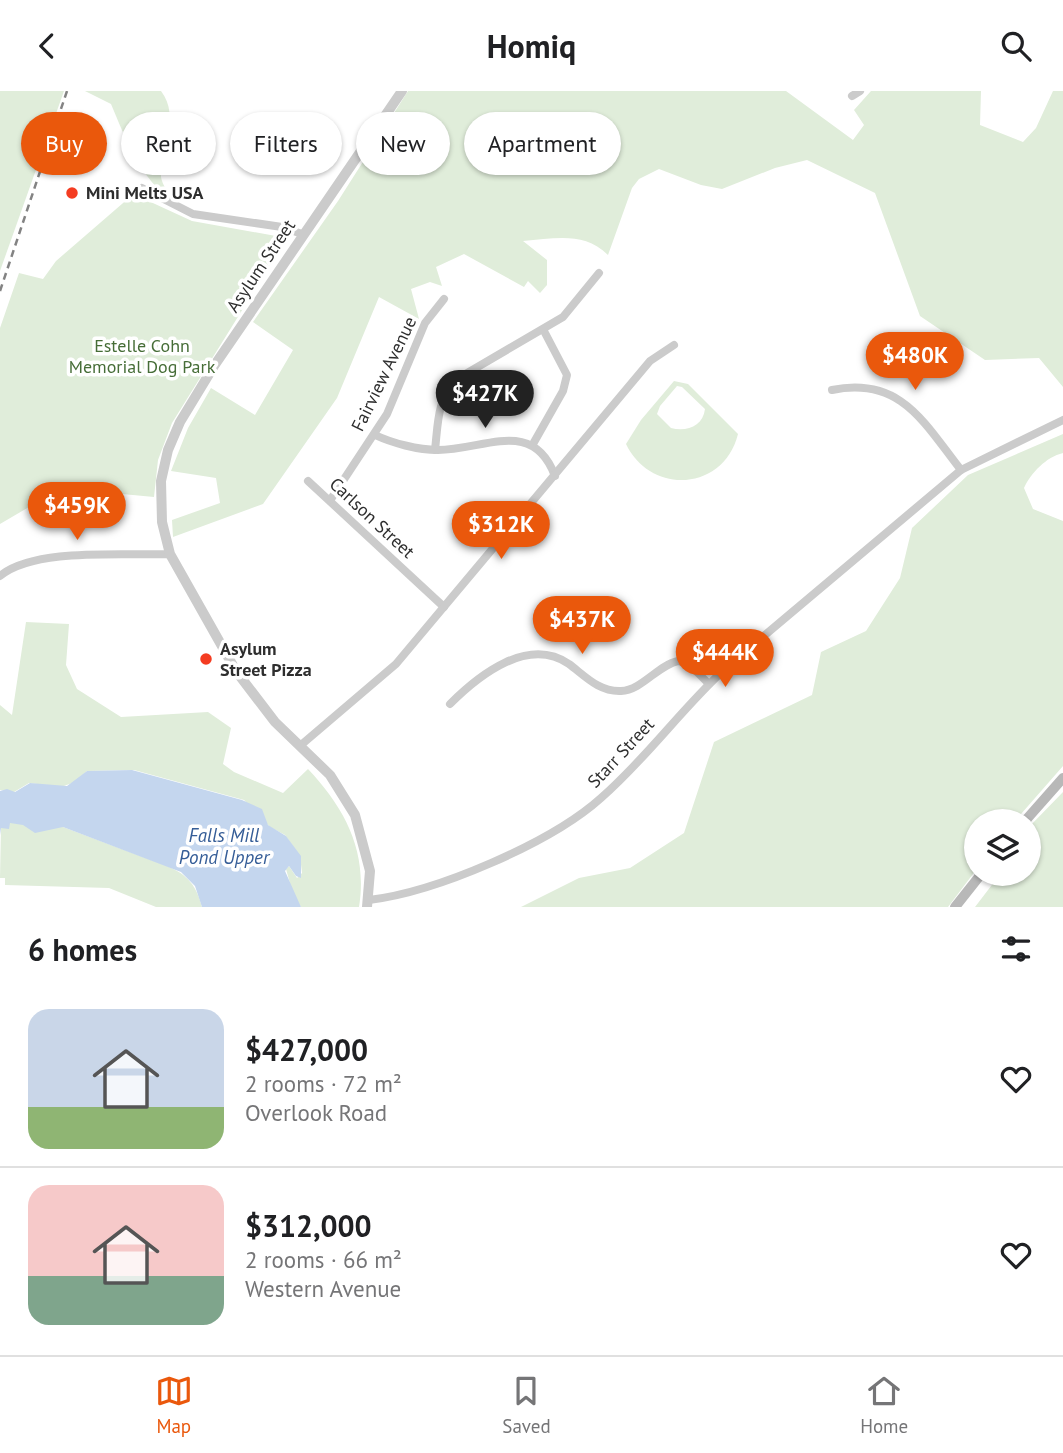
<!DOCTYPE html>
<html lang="en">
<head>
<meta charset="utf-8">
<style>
	body { margin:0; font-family:"PT Sans",sans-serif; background:#f2f2f2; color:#202124; height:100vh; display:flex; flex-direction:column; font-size:26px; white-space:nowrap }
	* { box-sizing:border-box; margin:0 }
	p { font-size:23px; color:#757577 }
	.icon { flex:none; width:38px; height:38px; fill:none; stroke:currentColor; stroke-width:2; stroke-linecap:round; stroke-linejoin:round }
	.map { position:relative; height:816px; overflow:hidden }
	.side { display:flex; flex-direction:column; background:#fff; flex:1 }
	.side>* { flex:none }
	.hud { position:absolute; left:21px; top:21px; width:700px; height:63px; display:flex; gap:14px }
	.tools { position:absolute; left:964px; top:718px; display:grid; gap:14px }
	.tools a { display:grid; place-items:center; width:77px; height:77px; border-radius:50%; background:#fff; box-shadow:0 2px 5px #0004; font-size:35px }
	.price { position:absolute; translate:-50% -60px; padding:0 16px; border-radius:24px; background:#ea580c; color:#fff; font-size:23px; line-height:46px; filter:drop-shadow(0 2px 4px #0008) }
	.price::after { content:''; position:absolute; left:50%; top:42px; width:21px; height:16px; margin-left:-10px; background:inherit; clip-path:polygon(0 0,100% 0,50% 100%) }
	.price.selected { background:#222; color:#fff }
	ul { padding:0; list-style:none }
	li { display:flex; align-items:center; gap:21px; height:175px; padding:0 28px }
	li+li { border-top:2px solid #e0e0e0 }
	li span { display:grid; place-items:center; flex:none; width:196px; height:140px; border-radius:21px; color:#555 }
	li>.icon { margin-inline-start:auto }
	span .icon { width:84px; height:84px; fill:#fffc; stroke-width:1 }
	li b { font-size:30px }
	h2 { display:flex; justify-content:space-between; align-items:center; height:84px; padding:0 28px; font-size:30px }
	.tag { padding:0 24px; border-radius:32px; background:#fff; box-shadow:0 2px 5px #0004; font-size:24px; line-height:63px }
	.tag.selected { background:#ea580c; color:#fff }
	header { display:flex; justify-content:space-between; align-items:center; height:91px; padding:0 28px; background:#fff; font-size:32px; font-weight:700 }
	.dock { display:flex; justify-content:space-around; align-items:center; height:98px; border-top:2px solid #e0e0e0; background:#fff; font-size:19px; color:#757577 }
	.dock a { display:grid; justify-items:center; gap:4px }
	.dock .selected { color:#ea580c }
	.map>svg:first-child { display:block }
	.green { fill:#e0edda; fill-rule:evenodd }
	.water { fill:#c4d6ee }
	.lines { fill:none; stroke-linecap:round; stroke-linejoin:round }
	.minor { stroke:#cbcbcb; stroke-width:8 }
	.tertiary { stroke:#cbcbcb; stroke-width:10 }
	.secondary { stroke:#b8b8b8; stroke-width:10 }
	.rail { stroke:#838383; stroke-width:2.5; stroke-dasharray:7 5; stroke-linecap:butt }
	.poi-dot { fill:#f43c21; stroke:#fff; stroke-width:2.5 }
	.labels { text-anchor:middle; stroke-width:7; stroke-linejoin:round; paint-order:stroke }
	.poi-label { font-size:18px; font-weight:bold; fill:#2e2e2e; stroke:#fff; text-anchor:start }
	.street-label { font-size:18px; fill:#2e2e2e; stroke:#fff }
	.park-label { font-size:18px; fill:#466d37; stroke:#fff }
	.water-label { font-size:19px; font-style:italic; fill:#355d97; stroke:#fff }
</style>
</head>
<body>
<header><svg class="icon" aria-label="back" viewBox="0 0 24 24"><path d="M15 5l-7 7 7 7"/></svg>Homiq<svg class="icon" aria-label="search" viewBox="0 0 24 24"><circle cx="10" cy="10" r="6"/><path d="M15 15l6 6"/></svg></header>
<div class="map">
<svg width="1063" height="816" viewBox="0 0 1063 816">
	<rect width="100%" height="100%" fill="#fff"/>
	<g class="green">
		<polygon points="0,0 64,0 0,180"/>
		<path d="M85,0H161C182,28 158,56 161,86C162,94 170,104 173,111C141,88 126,49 111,13Z"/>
		<path d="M408,0H786L853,49L864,34L854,19L871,0H981L980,34L1023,51L1036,37L1053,0H1063V296L1039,267L985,269L920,225L875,102L807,69L775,77L722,98L701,94L659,78L639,88L632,97L608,164C583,140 555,148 523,150L547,169V194L540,202L528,190L524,196L464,163L436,176L442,195L430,191L411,198L419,228L379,206L337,307L263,413L173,446L172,429L220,412L216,387L171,380L188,337L211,297L255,324L293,259L253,231L338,110Z"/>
		<polygon points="130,106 142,107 192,130 287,147 172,332 158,369 154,406 37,395 29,416 0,433 0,237 19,182 43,188 56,170"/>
		<path d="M674,290L688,293L738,343C724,400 651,405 626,353L641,329ZM677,295L682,296L705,318C703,335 687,341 671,337L657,323L660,315Z"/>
		<path d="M1063,343V362C1046,366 1031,382 1024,397L1033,418L1063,430V675L1015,730H976V779L948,816H521L579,787L630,777L684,742L714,651L812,604L821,561L866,540L900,487L912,437L968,384Z"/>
		<path d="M26,531L69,533L66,574L77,598L121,626L208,621L231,637L223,673L234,681L283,702L308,678C345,717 368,761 359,816H301L293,803L286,778L289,775L297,787L302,782L300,765L285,744L270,736L244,709L134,679L87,680L75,691L61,696L29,692L14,701L0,699V614L12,624Z"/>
		<polygon points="1063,701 1063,816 975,816 1001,782 1029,782 1029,736"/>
		<path d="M10,731L63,736L167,775C188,784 196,794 202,816H156L109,797L5,794V787H0L1,735Z"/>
	</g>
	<polygon class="water" points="132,679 242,709 262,718 268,734 286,745 301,765 301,787 296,785 289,775 285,780 301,816 202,816 195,795 181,781 63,736 35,742 23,734 10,732 9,738 1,737 0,744 0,700 7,698 15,701 30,692 67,695 87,680"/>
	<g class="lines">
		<g class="minor">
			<polyline points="852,5 860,0"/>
			<polyline points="142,97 193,123 282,136 302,143"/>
			<path d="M832,299C901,285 924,332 961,379"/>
			<path d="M375,344C392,352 418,359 438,359C484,359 533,326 555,385"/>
			<polyline points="533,353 563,300 567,284 544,240"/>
			<path d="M435,359C438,333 437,307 457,288L563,226L599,182"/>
			<polyline points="308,390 444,516"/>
			<polyline points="331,408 387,323 425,232 444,208"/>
			<path d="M0,485C35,456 124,465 170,463"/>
			<path d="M450,613C479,584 528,545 569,573C585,585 599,601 621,600C642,599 658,574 678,570L689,573L709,593"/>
			<polyline points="301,654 396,573 650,270 674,254"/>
			<path d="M369,809C436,801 551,752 601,707C647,667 682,617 727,576L961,379L1063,329"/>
		</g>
		<polyline class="tertiary" points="367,816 370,780 355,724 330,684 275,631 236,580 170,463 162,431 161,390 168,359 180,331 214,275 402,0"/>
		<g class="secondary">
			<polyline points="1025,730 1063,687"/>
			<polyline points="955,816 982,782"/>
		</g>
		<polyline class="rail" points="0,200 67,0"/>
	</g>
	<g class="poi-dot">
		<circle cx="72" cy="102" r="7"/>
		<circle cx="206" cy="568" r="7"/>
	</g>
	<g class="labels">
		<g class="poi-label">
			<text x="86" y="108">Mini Melts USA</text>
			<text x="220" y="564">Asylum<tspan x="220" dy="21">Street Pizza</tspan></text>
		</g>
		<g class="street-label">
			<text transform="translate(261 175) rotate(-56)" y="6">Asylum Street</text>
			<text transform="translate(384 283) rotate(-64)" y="6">Fairview Avenue</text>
			<text transform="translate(372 427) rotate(43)" y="6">Carlson Street</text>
			<text transform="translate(621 662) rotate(-47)" y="6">Starr Street</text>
		</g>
		<g class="park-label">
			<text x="142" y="261">Estelle Cohn<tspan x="142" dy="21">Memorial Dog Park</tspan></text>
		</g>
		<g class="water-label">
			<text x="224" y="751">Falls Mill<tspan x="224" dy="22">Pond Upper</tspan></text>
		</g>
	</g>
</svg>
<div class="tools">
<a><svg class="icon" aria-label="layers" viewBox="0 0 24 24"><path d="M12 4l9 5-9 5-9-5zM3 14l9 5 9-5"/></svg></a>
</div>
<b class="price" style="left:915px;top:301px">$480K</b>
<b class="price selected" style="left:485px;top:339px">$427K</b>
<b class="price" style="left:77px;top:451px">$459K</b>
<b class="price" style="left:501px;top:470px">$312K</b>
<b class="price" style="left:582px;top:565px">$437K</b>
<b class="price" style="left:725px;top:598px">$444K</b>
<div class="hud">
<a class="tag selected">Buy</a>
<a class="tag">Rent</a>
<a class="tag">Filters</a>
<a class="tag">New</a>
<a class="tag">Apartment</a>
</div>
</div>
<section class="side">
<h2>6 homes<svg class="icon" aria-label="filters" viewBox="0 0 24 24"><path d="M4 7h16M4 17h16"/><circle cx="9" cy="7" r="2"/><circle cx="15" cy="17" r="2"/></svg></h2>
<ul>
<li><span style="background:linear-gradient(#c9d6e8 70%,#8fb573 0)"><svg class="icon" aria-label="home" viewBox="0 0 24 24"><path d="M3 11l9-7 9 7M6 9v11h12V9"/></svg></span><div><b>$427,000</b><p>2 rooms · 72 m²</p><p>Overlook Road</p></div><svg class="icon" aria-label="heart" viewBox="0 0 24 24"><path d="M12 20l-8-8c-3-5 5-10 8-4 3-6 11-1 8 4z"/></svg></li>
<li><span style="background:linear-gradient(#f6c9c9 65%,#7fa58c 0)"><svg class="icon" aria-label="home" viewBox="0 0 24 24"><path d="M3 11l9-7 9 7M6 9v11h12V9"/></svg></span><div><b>$312,000</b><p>2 rooms · 66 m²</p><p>Western Avenue</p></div><svg class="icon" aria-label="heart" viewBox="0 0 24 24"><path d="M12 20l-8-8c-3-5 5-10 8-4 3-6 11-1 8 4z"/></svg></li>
</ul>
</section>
<nav class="dock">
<a class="selected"><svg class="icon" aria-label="map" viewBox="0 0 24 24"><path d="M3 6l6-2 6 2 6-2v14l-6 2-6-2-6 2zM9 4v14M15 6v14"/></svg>Map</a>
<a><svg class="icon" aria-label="saved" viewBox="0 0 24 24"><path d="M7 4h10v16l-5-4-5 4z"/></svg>Saved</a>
<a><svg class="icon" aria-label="home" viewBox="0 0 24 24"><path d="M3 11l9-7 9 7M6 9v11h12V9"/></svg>Home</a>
</nav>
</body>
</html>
